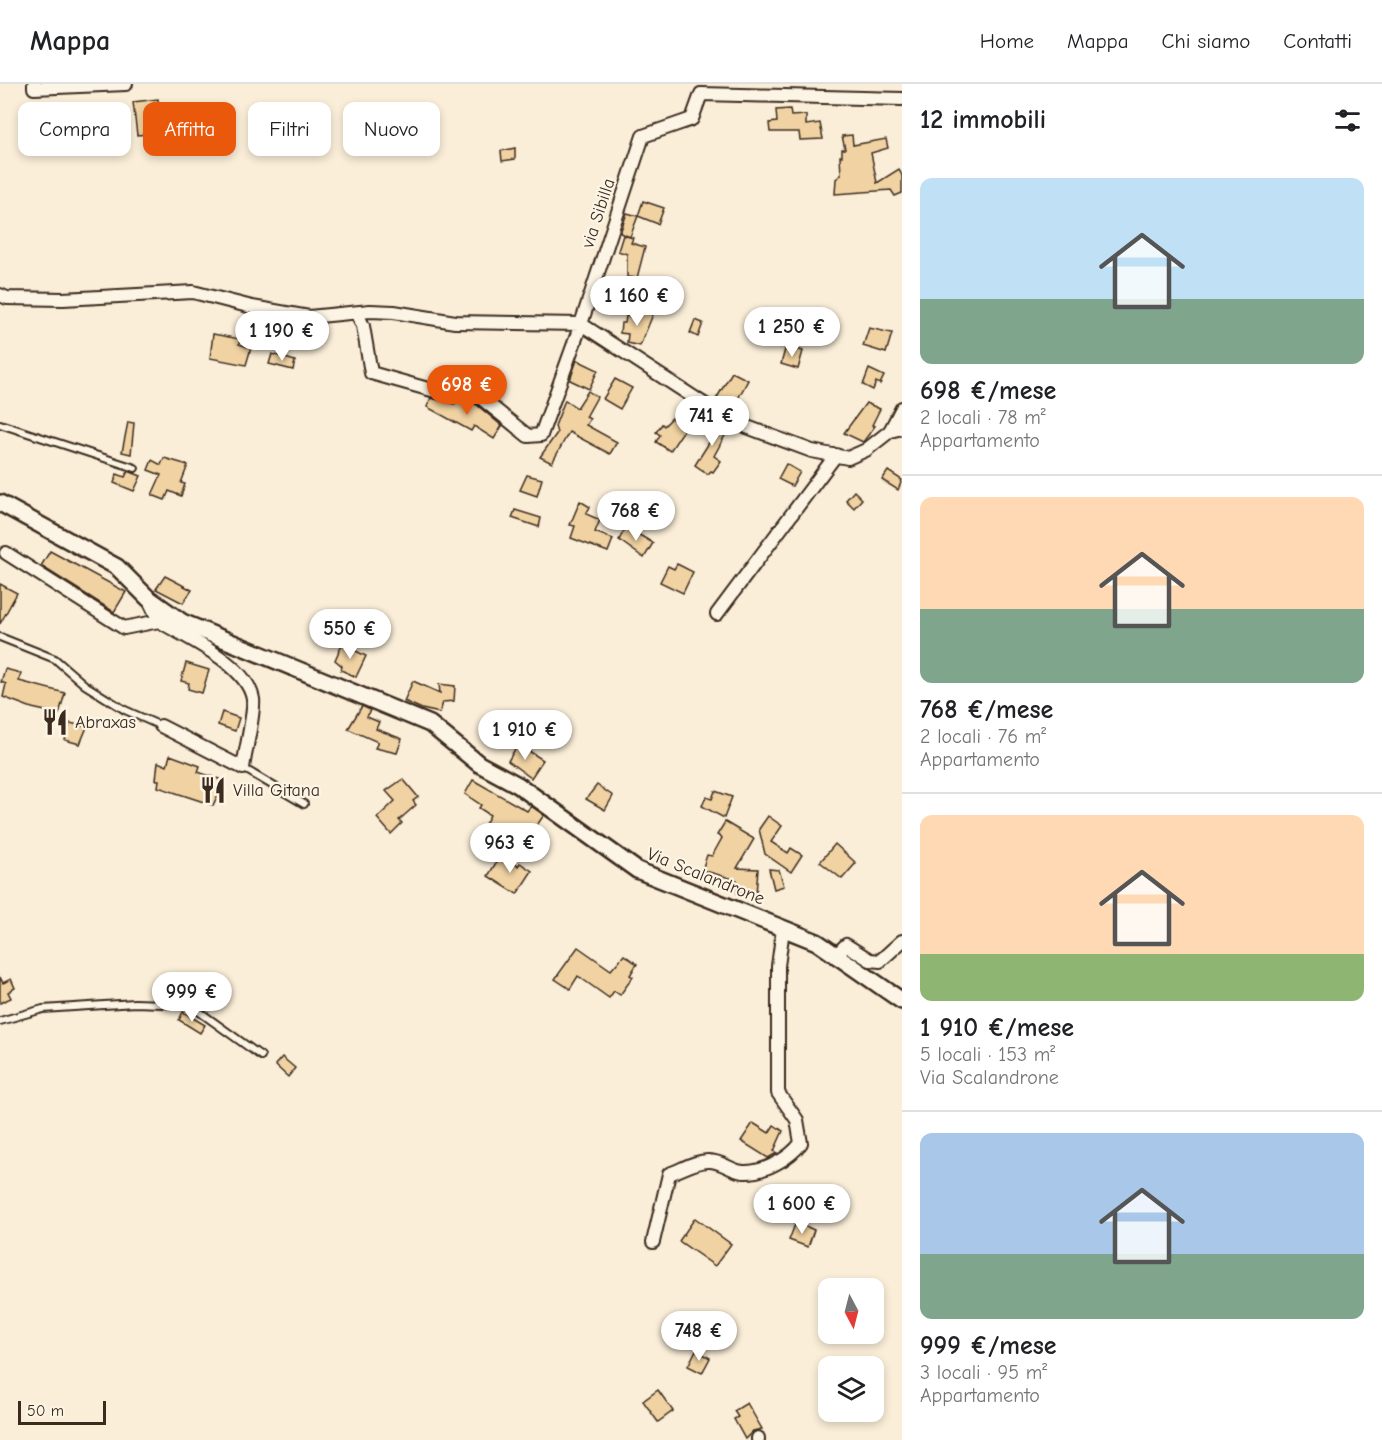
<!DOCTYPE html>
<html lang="it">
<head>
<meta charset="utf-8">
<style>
	body { margin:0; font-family:"Comic Neue",sans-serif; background:#f6f6f6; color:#202124; height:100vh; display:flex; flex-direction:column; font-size:22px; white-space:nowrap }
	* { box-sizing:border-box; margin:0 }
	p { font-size:20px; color:#757577 }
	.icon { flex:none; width:33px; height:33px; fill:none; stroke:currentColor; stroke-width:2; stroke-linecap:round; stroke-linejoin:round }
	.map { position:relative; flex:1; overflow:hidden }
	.details { display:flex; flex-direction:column; background:#fff; width:480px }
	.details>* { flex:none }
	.hud { position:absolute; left:18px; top:18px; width:570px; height:54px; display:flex; gap:12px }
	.needle { width:39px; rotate:173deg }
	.tools { position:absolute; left:818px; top:1194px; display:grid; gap:12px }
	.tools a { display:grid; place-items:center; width:66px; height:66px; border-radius:12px; background:#fff; box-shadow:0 3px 9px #0003; font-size:30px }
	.scale { position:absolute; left:18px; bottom:15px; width:88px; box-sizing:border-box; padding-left:6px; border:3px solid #3b2a1e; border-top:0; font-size:16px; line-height:21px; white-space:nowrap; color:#3b2a1e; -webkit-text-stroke:4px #fcf5e5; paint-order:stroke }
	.price { position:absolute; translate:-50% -51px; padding:0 14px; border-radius:21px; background:#fff; color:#222; font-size:20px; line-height:39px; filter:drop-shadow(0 2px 3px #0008) }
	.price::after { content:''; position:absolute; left:50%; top:36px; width:18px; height:14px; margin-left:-9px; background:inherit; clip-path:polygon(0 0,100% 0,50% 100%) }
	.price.on { background:#ea580c; color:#fff }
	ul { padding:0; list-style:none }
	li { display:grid; align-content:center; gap:12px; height:318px; padding:0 18px }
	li+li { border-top:2px solid #e0e0e0 }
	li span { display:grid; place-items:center; height:186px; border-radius:12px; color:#555 }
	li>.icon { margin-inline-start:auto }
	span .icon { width:108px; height:108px; fill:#fffc; stroke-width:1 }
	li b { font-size:26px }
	h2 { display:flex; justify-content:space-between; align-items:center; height:72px; padding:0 18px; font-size:26px }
	.chip { padding:0 21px; border-radius:12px; background:#fff; box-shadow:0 3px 9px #0003; font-size:21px; line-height:54px }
	.chip.on { background:#ea580c; color:#fff }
	header { display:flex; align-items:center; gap:36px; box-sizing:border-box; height:84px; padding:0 30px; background:#fff; border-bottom:2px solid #e0e0e0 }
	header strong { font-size:28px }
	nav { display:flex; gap:33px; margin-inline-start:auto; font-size:21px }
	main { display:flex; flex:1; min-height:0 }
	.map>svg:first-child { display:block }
	.building { fill:#f1d3a3; stroke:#3b2a1e; stroke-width:1.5 }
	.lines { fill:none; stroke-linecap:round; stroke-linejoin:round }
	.service-casing { stroke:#3b2a1e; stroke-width:10 }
	.minor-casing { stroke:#3b2a1e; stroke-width:16 }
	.tertiary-casing { stroke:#3b2a1e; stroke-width:20 }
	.service { stroke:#fcf5e5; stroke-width:6 }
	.minor { stroke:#fcf5e5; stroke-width:12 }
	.tertiary { stroke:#fcf5e5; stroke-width:15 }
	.labels { text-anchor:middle; stroke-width:4.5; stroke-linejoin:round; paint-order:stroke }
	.street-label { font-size:18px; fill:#3b2a1e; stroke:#fcf5e5 }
	.poi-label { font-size:18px; fill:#3b2a1e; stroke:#fcf5e5; text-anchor:start }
</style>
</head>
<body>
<header>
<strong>Mappa</strong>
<nav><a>Home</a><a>Mappa</a><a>Chi siamo</a><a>Contatti</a></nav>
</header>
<main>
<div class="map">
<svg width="902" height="1356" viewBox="0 0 902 1356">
	<rect width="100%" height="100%" fill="#faeed8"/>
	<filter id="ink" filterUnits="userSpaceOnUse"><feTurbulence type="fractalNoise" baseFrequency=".0167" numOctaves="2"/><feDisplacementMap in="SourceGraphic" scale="12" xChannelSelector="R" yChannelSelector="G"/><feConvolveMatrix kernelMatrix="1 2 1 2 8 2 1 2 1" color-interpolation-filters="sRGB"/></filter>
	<g filter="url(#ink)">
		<g class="building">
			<polygon points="158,15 161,49 137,51 133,18"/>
			<polygon points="790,25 791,32 806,31 806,41 820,39 823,55 800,56 799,48 770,48 769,39 777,38 776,26"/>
			<polygon points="852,51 853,61 886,55 888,64 871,69 877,99 899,85 902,92 902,109 895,112 891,106 835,110 836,95 841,91 840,72 842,72 842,65 845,65 842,52"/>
			<polygon points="515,64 515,75 502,77 501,67"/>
			<polygon points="643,117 664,124 658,140 638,132"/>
			<polygon points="627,129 638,132 630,153 620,149"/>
			<polygon points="623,151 633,154 631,159 645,163 637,194 627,193 627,170 618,167"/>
			<polygon points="640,223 654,228 640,262 627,259 628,250 620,249 621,239 625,239 626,232 638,234"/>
			<polygon points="779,226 790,228 787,240 774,237"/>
			<polygon points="695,236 703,239 698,253 690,249"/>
			<polygon points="869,244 892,249 886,269 863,262"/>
			<polygon points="213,250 240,255 239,260 251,264 246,281 210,274"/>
			<polygon points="786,262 803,267 798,285 781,280"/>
			<polygon points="272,270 295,277 293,286 269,280"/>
			<polygon points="577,276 598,286 589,305 570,296"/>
			<polygon points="445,285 450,288 451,286 477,300 479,297 490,303 487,308 463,297 451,303 438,299"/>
			<polygon points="869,285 884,292 880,300 876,298 873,306 863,301"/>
			<polygon points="732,288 748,296 733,324 737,326 736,329 715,317"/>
			<polygon points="615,295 632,304 620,325 603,315"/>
			<polygon points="588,307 597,313 586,333 590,335 586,341 617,358 610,370 569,348 552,379 540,373 557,349 555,342 565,316 577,324"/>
			<polygon points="431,314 454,320 464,315 477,321 502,342 494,355 474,342 471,347 427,323"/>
			<polygon points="866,319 880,325 872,341 875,342 863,358 844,349"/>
			<polygon points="672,334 686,343 670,367 656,358 660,351 656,348 662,340 664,342"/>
			<polygon points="713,335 729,344 714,372 721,377 713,388 711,387 708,390 695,381 712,354 705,351"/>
			<polygon points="128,338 134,339 131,370 122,368"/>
			<polygon points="164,374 188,381 181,399 185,400 181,412 169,407 165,416 152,411 161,391 148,386 152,376 161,381"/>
			<polygon points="786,380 800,388 792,402 778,395"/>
			<polygon points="128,387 141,392 134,407 114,399 117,390 125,393"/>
			<polygon points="888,387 902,396 898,406 882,396"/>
			<polygon points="527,391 542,395 537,412 520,406"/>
			<polygon points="854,407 862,415 854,424 846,416"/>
			<polygon points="580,417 590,423 586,430 600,436 595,448 613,455 608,468 571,454 575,442 570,441"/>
			<polygon points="515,426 541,434 539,443 512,434"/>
			<polygon points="626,443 653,459 644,474 619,456"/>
			<polygon points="50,467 126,508 114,528 41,482"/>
			<polygon points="677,480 693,488 683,509 660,498 668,482 674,485"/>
			<polygon points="165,492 192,506 183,519 156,505"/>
			<polygon points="0,500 17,509 0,540"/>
			<polygon points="342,560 366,572 356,593 341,586 342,582 335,576"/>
			<polygon points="186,579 209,586 202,609 188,605 189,599 181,597"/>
			<polygon points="5,585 21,589 19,597 65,609 59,630 32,624 3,613 6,600 1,598"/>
			<polygon points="413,597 440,609 439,600 455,602 454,617 443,618 440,629 422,625 404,617"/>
			<polygon points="362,622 370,626 367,633 379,638 376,645 402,655 397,669 375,664 378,658 348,645"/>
			<polygon points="222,628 239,634 235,647 218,641"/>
			<polygon points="70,639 87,643 80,660 65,656"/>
			<polygon points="518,660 543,676 531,694 508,677"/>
			<polygon points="170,671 200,682 198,688 225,697 213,721 158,703 159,696 156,696 158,678 167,682"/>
			<polygon points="403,695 418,713 413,717 416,721 399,736 402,739 391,750 377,734 395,717 386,707"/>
			<polygon points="473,696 527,727 531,722 544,731 535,744 540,746 537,750 545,754 534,771 504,749 490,774 472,764 490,731 479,724 481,721 465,710"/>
			<polygon points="597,701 613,712 605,726 586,715"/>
			<polygon points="715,707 732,713 724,734 702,722 706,713 712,715"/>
			<polygon points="768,732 782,742 771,758 788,769 791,764 802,771 791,788 765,770 759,745"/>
			<polygon points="725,738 754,755 737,784 758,785 756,810 737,809 737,796 702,786 707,771 712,772 722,754 717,751"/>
			<polygon points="835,760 856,779 842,795 820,778"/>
			<polygon points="500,772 518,782 520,779 532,787 517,810 488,792"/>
			<polygon points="769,785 779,786 784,802 774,805"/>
			<polygon points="578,863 611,886 624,871 637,880 630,891 633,893 620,911 614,907 609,914 578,892 570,905 555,895"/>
			<polygon points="0,893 3,899 11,895 15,904 8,908 11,914 0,919"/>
			<polygon points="183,928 205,941 200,949 179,936"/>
			<polygon points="282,973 295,984 288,993 275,981"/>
			<polygon points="753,1039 769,1049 774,1041 783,1047 774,1067 777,1069 768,1074 741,1057"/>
			<polygon points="695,1134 731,1160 715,1182 679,1157"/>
			<polygon points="796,1138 814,1146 808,1163 789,1156"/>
			<polygon points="696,1266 710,1274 702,1289 688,1282"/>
			<polygon points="658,1306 673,1327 658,1338 643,1317"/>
			<polygon points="747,1319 762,1345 753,1347 745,1355 734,1335 738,1333 734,1327"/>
		</g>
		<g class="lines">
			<defs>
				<g id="service">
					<polyline points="0,340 135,384"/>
					<polyline points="0,553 55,575 85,601 125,626 161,642"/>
					<polyline points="243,684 304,720"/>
					<polyline points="0,937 43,925 135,919 190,921 261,972"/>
				</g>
				<g id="minor">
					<polyline points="34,0 34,4 126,0"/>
					<polyline points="902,15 701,10 692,35 643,52 581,240 721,331 747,343 812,367 848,374 866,366 890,347 902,344"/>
					<polyline points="0,211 7,214 63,215 193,208 252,223 309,233 370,227 394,228 455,238 581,240 541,351 528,352 481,314 463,305 453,312 371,289 363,242 357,229"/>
					<polyline points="890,347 902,324"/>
					<polyline points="6,469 124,544 159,537 148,514"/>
					<polyline points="717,530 836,371"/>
					<path d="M159,537C187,554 247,580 253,615C255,629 245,667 243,684L161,642"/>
					<polyline points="836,871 846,861 870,876 880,877 902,857"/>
					<path d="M653,1158L669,1090C681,1086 697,1076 709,1077C722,1077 733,1088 744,1088C764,1089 790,1074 801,1059L797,1036L778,1009V882L783,845"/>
					<polyline points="758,1354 758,1356"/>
				</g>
				<polyline id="tertiary" points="0,419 117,483 148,514 182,538 430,640 479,680 518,701 637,786 817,858 902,917"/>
			</defs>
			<use href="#service" class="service-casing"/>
			<use href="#minor" class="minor-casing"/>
			<use href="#tertiary" class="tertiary-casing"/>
			<use href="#service" class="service"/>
			<use href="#minor" class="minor"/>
			<use href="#tertiary" class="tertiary"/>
		</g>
	</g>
	<defs>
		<symbol id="restaurant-bare" viewBox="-9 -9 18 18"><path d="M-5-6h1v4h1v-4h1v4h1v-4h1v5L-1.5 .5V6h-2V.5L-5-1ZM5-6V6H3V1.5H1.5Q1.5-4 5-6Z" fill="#3b2a1e" stroke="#fcf5e5" stroke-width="2.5" paint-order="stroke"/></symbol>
	</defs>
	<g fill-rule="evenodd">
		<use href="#restaurant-bare" x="36" y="619" width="38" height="38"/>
		<use href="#restaurant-bare" x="194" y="687" width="38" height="38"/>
	</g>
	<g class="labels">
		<g class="street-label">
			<text transform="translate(598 129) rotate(-72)" y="6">via Sibilla</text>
			<text transform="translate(706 792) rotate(22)" y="6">Via Scalandrone</text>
		</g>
		<g class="poi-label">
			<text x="75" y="644">Abraxas</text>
			<text x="233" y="712">Villa Gitana</text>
		</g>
	</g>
</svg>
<div class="tools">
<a><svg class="needle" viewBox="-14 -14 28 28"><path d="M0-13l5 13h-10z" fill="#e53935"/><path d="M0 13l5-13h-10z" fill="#757577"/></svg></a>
<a><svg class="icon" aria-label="layers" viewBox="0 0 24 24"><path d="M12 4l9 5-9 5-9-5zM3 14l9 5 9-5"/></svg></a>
</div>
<div class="scale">50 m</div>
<b class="price" style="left:637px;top:243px">1 160 €</b>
<b class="price" style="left:792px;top:274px">1 250 €</b>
<b class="price" style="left:282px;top:278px">1 190 €</b>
<b class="price on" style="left:467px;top:332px">698 €</b>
<b class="price" style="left:712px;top:363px">741 €</b>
<b class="price" style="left:636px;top:458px">768 €</b>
<b class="price" style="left:350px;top:576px">550 €</b>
<b class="price" style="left:525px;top:677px">1 910 €</b>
<b class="price" style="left:510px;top:790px">963 €</b>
<b class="price" style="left:192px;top:939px">999 €</b>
<b class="price" style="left:802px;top:1151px">1 600 €</b>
<b class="price" style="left:699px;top:1278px">748 €</b>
<div class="hud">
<a class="chip">Compra</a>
<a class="chip on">Affitta</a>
<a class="chip">Filtri</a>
<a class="chip">Nuovo</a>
</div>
</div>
<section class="details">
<h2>12 immobili<svg class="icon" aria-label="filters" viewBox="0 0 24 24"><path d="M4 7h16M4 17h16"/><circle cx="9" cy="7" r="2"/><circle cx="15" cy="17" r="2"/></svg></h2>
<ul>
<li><span style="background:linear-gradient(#bfe0f5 65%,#7fa58c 0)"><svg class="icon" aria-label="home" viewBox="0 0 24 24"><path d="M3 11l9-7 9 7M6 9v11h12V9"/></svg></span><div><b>698 €/mese</b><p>2 locali · 78 m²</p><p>Appartamento</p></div></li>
<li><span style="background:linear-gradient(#ffd9b3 60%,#7fa58c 0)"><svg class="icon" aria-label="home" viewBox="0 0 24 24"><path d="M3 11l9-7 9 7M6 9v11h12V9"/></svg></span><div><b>768 €/mese</b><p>2 locali · 76 m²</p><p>Appartamento</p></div></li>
<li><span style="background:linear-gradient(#ffd9b3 75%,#8fb573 0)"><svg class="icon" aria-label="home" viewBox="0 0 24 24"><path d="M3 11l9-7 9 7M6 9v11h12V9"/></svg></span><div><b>1 910 €/mese</b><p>5 locali · 153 m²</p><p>Via Scalandrone</p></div></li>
<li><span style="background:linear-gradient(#a9c7e8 65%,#7fa58c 0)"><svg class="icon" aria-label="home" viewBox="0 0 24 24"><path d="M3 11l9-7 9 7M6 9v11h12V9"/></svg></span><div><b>999 €/mese</b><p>3 locali · 95 m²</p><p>Appartamento</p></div></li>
</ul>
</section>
</main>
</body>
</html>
